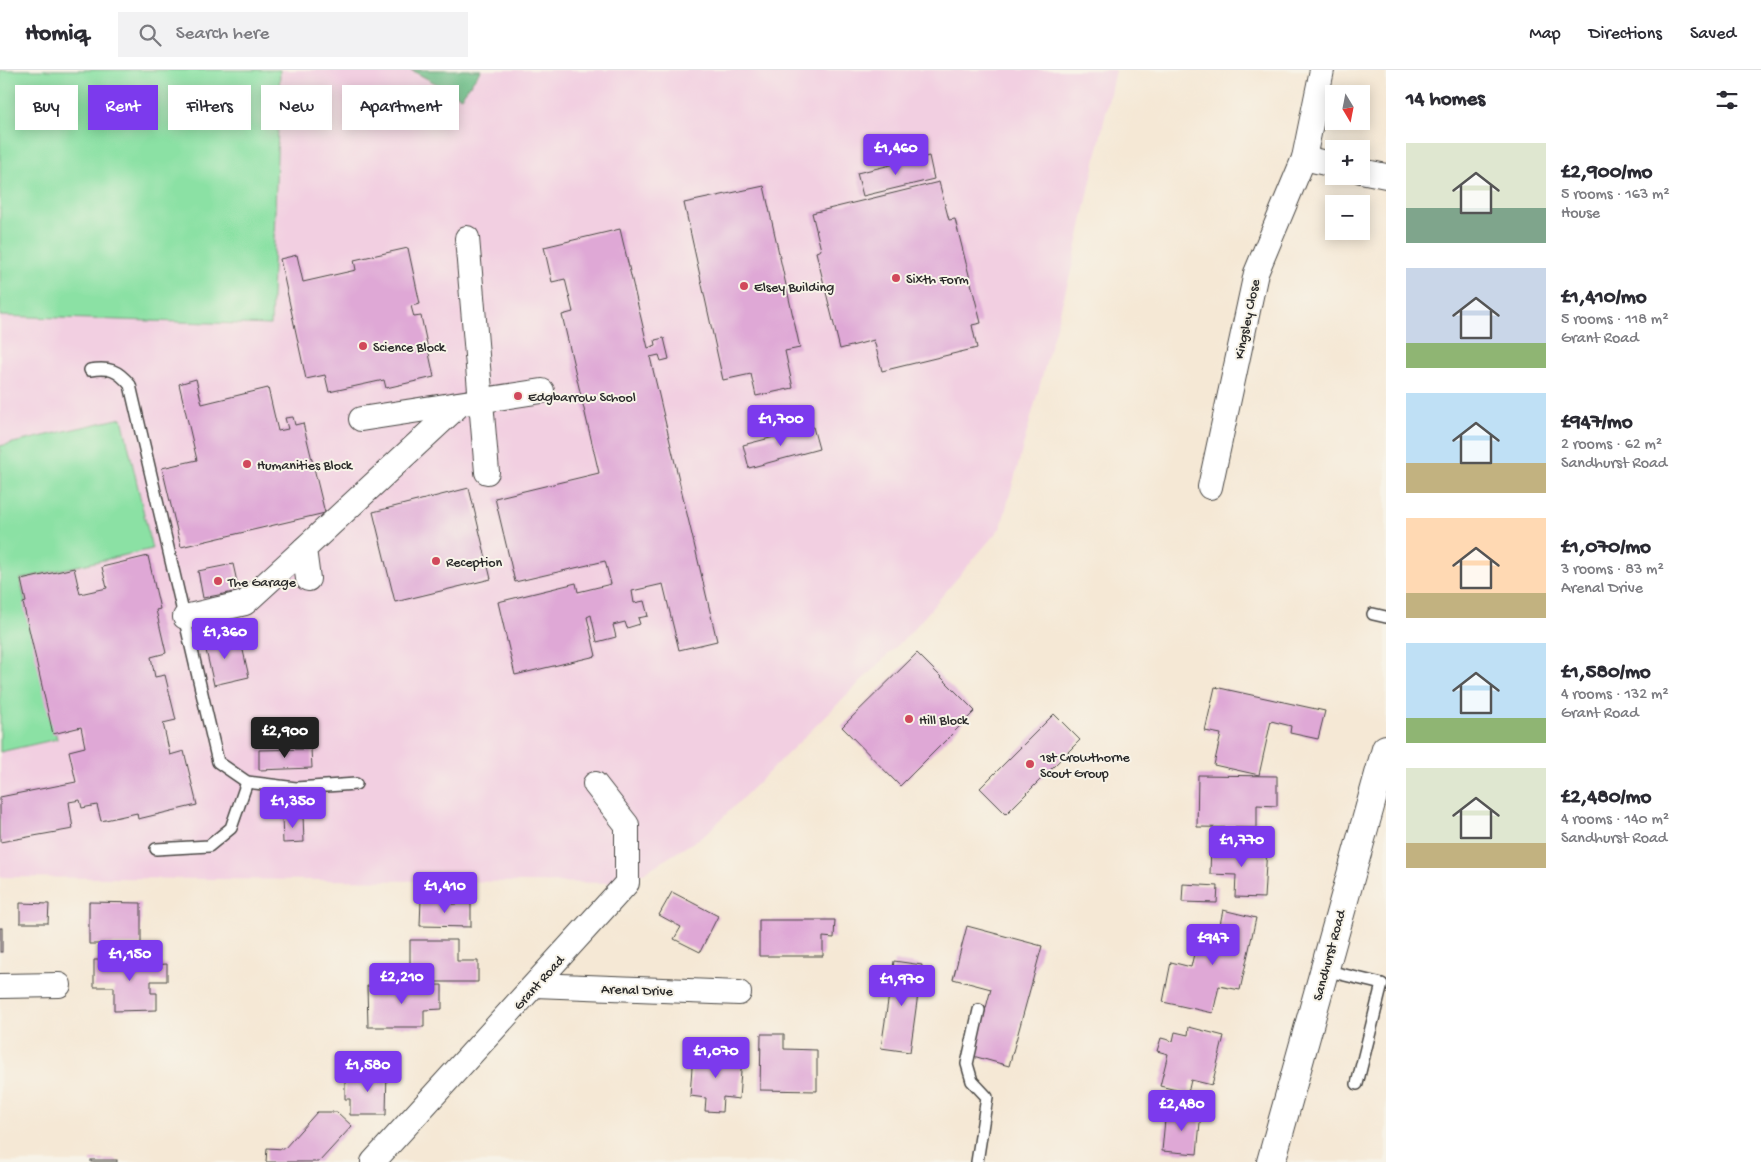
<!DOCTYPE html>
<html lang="en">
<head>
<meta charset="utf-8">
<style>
	body { margin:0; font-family:"Gochi Hand",sans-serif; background:#f2f2f3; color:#2b2b33; height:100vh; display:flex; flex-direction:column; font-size:19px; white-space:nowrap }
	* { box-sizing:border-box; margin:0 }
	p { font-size:16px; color:#7c7c81 }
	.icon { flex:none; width:28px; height:28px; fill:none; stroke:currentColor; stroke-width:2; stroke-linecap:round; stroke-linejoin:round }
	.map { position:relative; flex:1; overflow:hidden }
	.panel { display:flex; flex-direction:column; background:#fff; width:375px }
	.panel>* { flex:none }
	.hud { position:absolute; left:15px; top:15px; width:475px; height:45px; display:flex; gap:10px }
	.needle { width:32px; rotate:170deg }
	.controls { position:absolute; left:1325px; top:15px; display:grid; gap:10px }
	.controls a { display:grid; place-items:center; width:45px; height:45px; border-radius:0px; background:#fff; box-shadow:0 2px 12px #0003; font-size:25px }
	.price { position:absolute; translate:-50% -42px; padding:0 11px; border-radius:5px; background:#7c3aed; color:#fff; font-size:16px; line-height:32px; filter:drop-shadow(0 1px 2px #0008) }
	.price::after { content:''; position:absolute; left:50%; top:30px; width:15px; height:11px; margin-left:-8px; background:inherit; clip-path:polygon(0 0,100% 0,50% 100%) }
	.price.current { background:#222; color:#fff }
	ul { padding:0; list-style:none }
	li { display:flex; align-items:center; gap:15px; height:125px; padding:0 20px }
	li span { display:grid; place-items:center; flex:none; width:140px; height:100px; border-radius:0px; color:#555 }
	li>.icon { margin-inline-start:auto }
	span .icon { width:60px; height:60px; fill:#fffc; stroke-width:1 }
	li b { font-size:21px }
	h2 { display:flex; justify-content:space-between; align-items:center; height:60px; padding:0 20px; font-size:21px }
	.pill { padding:0 18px; border-radius:0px; background:#fff; box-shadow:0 2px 12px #0003; font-size:18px; line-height:45px }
	.pill.current { background:#7c3aed; color:#fff }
	header { display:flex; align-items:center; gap:30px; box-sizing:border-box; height:70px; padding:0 25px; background:#fff; border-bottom:1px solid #e1e1e2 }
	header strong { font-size:24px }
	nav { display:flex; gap:28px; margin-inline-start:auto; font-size:18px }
	.search { width:350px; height:45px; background:#f2f2f3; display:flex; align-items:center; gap:12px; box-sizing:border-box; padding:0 18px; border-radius:0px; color:#7c7c81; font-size:19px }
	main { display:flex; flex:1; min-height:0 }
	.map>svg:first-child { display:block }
	.built { fill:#f2cfe1 }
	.green { fill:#8be1a4; stroke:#5b8668 }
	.forest { fill:#70bf8a; stroke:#4e755a }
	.building { fill:#dfa8d6 }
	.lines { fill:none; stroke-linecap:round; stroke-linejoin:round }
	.lane-casing { stroke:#494744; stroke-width:14 }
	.street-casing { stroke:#494744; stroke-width:26 }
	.secondary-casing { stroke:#494744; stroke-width:30 }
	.lane { stroke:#fff; stroke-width:11 }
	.street { stroke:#fff; stroke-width:24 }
	.secondary { stroke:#fff; stroke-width:28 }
	.poi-dot { fill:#d1495b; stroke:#f7f3e8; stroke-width:2 }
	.labels { text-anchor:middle; stroke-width:4; stroke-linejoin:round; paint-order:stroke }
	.poi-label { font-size:14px; fill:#2b2b2b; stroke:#f7f3e8; text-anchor:start }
	.street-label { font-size:14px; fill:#2b2b2b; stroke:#f7f3e8 }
</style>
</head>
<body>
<header>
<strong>Homiq</strong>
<div class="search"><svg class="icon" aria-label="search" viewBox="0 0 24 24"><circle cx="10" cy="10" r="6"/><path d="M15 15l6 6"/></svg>Search here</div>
<nav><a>Map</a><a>Directions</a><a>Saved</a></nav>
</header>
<main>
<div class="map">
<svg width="1386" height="1092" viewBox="0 0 1386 1092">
	<rect width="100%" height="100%" fill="#f7f3e8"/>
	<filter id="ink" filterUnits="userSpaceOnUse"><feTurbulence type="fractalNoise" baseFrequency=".02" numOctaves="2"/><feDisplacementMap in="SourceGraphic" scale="10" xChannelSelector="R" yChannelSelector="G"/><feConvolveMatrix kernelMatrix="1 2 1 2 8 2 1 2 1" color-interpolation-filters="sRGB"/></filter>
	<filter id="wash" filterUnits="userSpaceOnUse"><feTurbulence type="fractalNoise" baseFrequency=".0096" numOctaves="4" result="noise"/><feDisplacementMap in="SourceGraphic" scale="20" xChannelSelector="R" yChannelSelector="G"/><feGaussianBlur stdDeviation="1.12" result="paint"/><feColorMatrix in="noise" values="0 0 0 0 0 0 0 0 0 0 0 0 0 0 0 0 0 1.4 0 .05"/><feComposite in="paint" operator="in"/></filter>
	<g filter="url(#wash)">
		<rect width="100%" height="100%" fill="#f5e8d5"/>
		<polygon class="built" points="0,0 1115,0 1073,194 1001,457 912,561 705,765 627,813 0,807"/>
		<g class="green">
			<polygon points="0,0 280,0 271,255 0,246"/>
			<polygon points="122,348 152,479 20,509 57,669 0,682 0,376"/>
		</g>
		<polygon class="forest" points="411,0 481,0 461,27"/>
		<g id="blocks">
			<g class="building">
				<polygon points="929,86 934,109 863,126 857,103"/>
				<polygon points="939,112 949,150 955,149 981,253 972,255 977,278 882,301 874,270 840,279 816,182 821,180 812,143"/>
				<polygon points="764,116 800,278 785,281 793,318 756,326 751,304 723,310 684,133"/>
				<polygon points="620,159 648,278 656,275 655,270 664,268 669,289 661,291 659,285 650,287 717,571 679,580 663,514 632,521 634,533 644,531 648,546 638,548 640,554 627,558 625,552 613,555 616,567 597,572 591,545 587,547 596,586 515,605 498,532 576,513 578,522 611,514 605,491 515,512 495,428 599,403 562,245 573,242 565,209 552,212 544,177"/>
				<polygon points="408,178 420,234 411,236 414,247 421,246 434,307 386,318 384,310 329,322 325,305 306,309 280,189 297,185 303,212 356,200 354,190"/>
				<polygon points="196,309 202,334 268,318 278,361 288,359 285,348 293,347 295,355 303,353 325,443 181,477 162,398 197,390 179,314"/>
				<polygon points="813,357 819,379 749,398 743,375"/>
				<polygon points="469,418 491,509 395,532 373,442"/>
				<polygon points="148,486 160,539 156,540 166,583 151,587 155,607 165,605 176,650 163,653 170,685 184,681 197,735 138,749 137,743 101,751 97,735 82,738 80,730 69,732 73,759 0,772 0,727 76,712 69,681 85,677 81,657 53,664 23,533 26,532 21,510 74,498 80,524 107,518 102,497"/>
				<polygon points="233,494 239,521 203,528 198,501"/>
				<polygon points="225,557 226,566 220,567 224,580 242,576 249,607 214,615 203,567 218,564 217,558"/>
				<polygon points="917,583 975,641 900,716 842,657"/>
				<polygon points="1215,617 1325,641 1318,669 1290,663 1291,656 1271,651 1259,705 1214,695 1221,664 1205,661"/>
				<polygon points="1054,644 1080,670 1006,744 980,718"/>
				<polygon points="311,679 312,698 259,700 259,680"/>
				<polygon points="1198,705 1277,706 1277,736 1257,735 1257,758 1197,757"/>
				<polygon points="303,745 304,772 283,773 282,746"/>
				<polygon points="1211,774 1267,777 1264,828 1235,827 1236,805 1210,804"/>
				<polygon points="1183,814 1218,816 1217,833 1182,832"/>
				<polygon points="672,822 718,846 700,882 674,869 681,857 659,845"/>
				<polygon points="421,829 453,830 453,834 471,834 471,857 420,856"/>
				<polygon points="89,832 141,833 141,874 89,874"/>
				<polygon points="20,833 49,834 48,853 20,853"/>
				<polygon points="1223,840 1256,848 1240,920 1219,916 1213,943 1163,932 1171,892 1191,897 1196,875 1215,879"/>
				<polygon points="759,850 835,850 834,868 823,867 823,886 759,886"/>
				<polygon points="967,856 1042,876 1009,996 973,986 991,919 953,909"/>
				<rect x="0" y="858" width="2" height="24"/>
				<polygon points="410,870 457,870 457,891 478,891 478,912 410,912"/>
				<polygon points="94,890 152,890 152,895 167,894 167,911 151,911 151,923 157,923 157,940 114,941 114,917 94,917"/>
				<polygon points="894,891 922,895 910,982 881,978"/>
				<polygon points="442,915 442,939 424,940 424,957 368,957 367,916"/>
				<polygon points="1189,957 1224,966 1212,1015 1191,1010 1188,1023 1160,1016 1168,984 1157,981 1161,968 1173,971 1175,962 1188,965"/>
				<polygon points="761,964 784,964 784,979 817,980 817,1021 760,1020"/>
				<polygon points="693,983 742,987 739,1029 723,1027 722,1042 705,1041 706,1028 690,1026"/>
				<polygon points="364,998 387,998 386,1045 350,1045 350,1029 345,1029 345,1007 364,1007"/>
				<polygon points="1166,1039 1201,1042 1197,1084 1162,1081"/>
				<polygon points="317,1042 337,1042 352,1056 319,1092 266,1092 267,1078 284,1079"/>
				<rect x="91" y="1090" width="26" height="2"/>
			</g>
		</g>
	</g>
	<g filter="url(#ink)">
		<use href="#blocks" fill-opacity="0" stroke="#494744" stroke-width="1"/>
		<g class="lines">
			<defs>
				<g id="lane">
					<path d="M90,300C109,297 118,300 130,315L218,692L247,712L296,718L356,714"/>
					<polyline points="1373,544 1386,547"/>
					<polyline points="156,779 209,776 231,758 247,712"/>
					<polyline points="1324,900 1382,914 1357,1014"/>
					<polyline points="977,1092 987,1027 972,1011 967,994 979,940"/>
				</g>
				<g id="street">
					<polyline points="1304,88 1334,95"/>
					<polyline points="1361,101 1386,106"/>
					<polyline points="467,168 487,402"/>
					<polyline points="361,349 542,321"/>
					<polyline points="1210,417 1256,203 1304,88 1322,0"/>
					<polyline points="308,509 304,479 460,334"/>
					<polyline points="185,547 245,533 304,479"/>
					<polyline points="535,915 739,923"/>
					<polyline points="0,916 59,915"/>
					<polyline points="373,1092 627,813 627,755 595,714"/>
				</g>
				<polyline id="secondary" points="1271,1092 1386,679"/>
			</defs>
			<use href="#lane" class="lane-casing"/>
			<use href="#street" class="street-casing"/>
			<use href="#secondary" class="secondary-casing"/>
			<use href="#lane" class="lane"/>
			<use href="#street" class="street"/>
			<use href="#secondary" class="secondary"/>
		</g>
	</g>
	<g class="poi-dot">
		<circle cx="896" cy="208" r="5"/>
		<circle cx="744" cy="216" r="5"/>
		<circle cx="363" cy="276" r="5"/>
		<circle cx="518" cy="326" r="5"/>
		<circle cx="247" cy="394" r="5"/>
		<circle cx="436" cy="491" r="5"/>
		<circle cx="218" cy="511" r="5"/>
		<circle cx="909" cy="649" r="5"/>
		<circle cx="1030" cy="694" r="5"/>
	</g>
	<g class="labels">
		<g class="poi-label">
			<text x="906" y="213">Sixth Form</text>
			<text x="754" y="221">Elsey Building</text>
			<text x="373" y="281">Science Block</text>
			<text x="528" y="331">Edgbarrow School</text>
			<text x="257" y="399">Humanities Block</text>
			<text x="446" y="496">Reception</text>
			<text x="228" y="516">The Garage</text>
			<text x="919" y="654">Hill Block</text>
			<text x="1040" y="691">1st Crowthorne<tspan x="1040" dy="16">Scout Group</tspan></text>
		</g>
		<g class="street-label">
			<text transform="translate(1246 249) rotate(-78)" y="5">Kingsley Close</text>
			<text transform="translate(1328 885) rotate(-75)" y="5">Sandhurst Road</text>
			<text transform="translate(538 912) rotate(-48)" y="5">Grant Road</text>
			<text transform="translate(637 919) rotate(2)" y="5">Arenal Drive</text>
		</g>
	</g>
</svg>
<div class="controls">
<a><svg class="needle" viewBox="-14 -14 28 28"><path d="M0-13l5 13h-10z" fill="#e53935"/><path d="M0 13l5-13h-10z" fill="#7c7c81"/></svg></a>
<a>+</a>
<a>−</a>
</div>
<b class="price" style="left:896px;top:106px">£1,460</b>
<b class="price" style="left:781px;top:377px">£1,700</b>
<b class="price" style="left:225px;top:590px">£1,360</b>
<b class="price current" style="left:285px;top:689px">£2,900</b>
<b class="price" style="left:293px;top:759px">£1,350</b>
<b class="price" style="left:1242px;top:798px">£1,770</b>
<b class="price" style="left:445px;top:844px">£1,410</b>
<b class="price" style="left:1213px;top:896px">£947</b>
<b class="price" style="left:130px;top:912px">£1,150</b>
<b class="price" style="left:402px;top:935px">£2,210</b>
<b class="price" style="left:902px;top:937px">£1,970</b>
<b class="price" style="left:716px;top:1009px">£1,070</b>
<b class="price" style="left:368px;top:1023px">£1,580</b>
<b class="price" style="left:1182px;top:1062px">£2,480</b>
<div class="hud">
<a class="pill">Buy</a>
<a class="pill current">Rent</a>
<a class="pill">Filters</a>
<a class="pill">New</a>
<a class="pill">Apartment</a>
</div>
</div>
<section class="panel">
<h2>14 homes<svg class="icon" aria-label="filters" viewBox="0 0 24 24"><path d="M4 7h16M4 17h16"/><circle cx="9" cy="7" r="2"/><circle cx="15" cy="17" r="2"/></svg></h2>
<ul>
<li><span style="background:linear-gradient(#dfe7d0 65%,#7fa58c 0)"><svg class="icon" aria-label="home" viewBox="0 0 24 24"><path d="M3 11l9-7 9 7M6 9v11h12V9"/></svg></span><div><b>£2,900/mo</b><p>5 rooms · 163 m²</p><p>House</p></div></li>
<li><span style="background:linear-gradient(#c9d6e8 75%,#8fb573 0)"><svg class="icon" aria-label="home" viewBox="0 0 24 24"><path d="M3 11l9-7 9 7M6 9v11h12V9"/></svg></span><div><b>£1,410/mo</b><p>5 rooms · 118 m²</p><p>Grant Road</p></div></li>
<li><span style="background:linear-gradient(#bfe0f5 70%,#c2b280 0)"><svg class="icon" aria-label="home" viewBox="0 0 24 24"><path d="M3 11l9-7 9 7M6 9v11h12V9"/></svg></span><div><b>£947/mo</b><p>2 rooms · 62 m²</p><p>Sandhurst Road</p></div></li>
<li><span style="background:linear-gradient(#ffd9b3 75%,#c2b280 0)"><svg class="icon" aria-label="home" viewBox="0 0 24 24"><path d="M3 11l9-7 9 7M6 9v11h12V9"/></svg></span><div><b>£1,070/mo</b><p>3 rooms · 83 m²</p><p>Arenal Drive</p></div></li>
<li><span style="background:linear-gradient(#bfe0f5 75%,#8fb573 0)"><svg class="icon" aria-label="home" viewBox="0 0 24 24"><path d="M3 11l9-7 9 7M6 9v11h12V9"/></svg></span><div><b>£1,580/mo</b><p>4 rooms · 132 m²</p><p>Grant Road</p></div></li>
<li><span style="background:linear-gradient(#dfe7d0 75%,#c2b280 0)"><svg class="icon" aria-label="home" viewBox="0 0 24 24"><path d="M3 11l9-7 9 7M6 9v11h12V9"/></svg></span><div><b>£2,480/mo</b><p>4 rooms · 140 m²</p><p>Sandhurst Road</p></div></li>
</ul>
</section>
</main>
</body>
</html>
